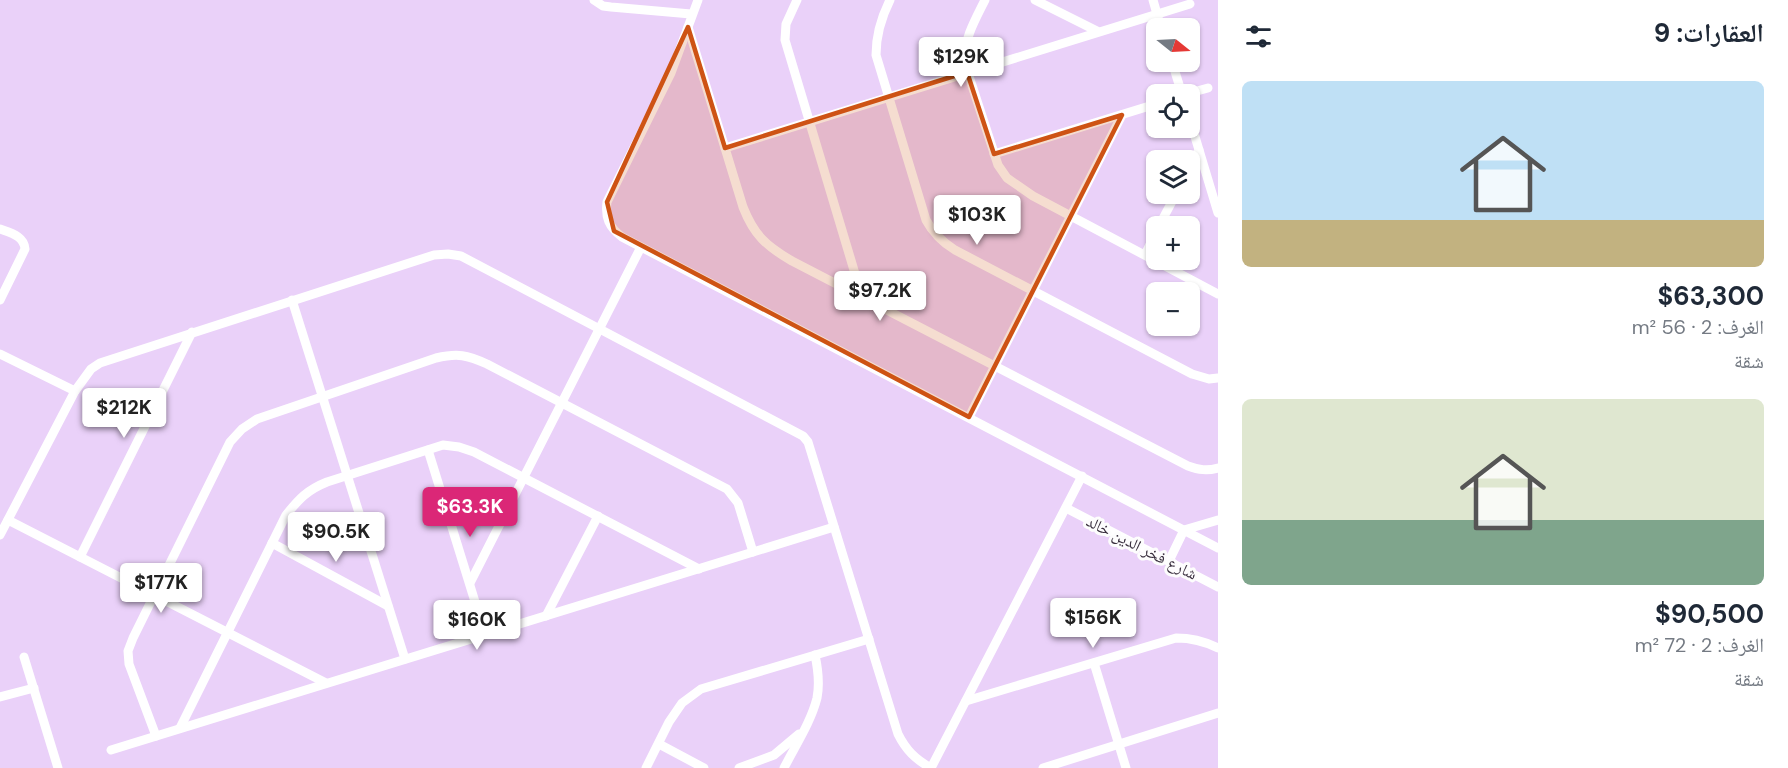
<!DOCTYPE html>
<html lang="ar">
<head>
<meta charset="utf-8">
<style>
	body { margin:0; font-family:"DM Sans","Noto Naskh Arabic",sans-serif; background:#f2f2f3; color:#1f2937; direction:rtl; height:100vh; display:flex; flex-direction:column; font-size:22px; white-space:nowrap }
	* { box-sizing:border-box; margin:0 }
	p { font-size:20px; color:#747a83 }
	.icon { flex:none; width:33px; height:33px; fill:none; stroke:currentColor; stroke-width:2; stroke-linecap:round; stroke-linejoin:round }
	.map { position:relative; flex:1; overflow:hidden; direction:ltr }
	.side { display:flex; flex-direction:column; background:#fff; width:570px }
	.side>* { flex:none }
	.needle { width:39px; rotate:108deg }
	.buttons { position:absolute; left:1146px; top:18px; display:grid; gap:12px }
	.buttons a { display:grid; place-items:center; width:54px; height:54px; border-radius:9px; background:#fff; box-shadow:0 2px 4px #0004; font-size:30px }
	.price { position:absolute; translate:-50% -51px; padding:0 14px; border-radius:6px; background:#fff; color:#222; font-size:20px; line-height:39px; filter:drop-shadow(0 2px 3px #0008) }
	.price::after { content:''; position:absolute; left:50%; top:36px; width:18px; height:14px; margin-left:-9px; background:inherit; clip-path:polygon(0 0,100% 0,50% 100%) }
	.price.on { background:#db2777; color:#fff }
	ul { padding:0; list-style:none }
	li { display:grid; align-content:center; gap:12px; height:318px; padding:0 24px }
	li span { display:grid; place-items:center; height:186px; border-radius:9px; color:#555 }
	li>.icon { margin-inline-start:auto }
	span .icon { width:108px; height:108px; fill:#fffc; stroke-width:1 }
	li b { font-size:26px }
	h2 { display:flex; justify-content:space-between; align-items:center; height:72px; padding:0 24px; font-size:26px }
	main { display:flex; flex:1; min-height:0 }
	.map>svg:first-child { display:block }
	.lines { fill:none; stroke-linecap:round; stroke-linejoin:round }
	.street { stroke:#fff; stroke-width:9 }
	.marked { fill:#ce5314; fill-opacity:0.2; stroke:#ce5314; stroke-width:4.5; stroke-linejoin:round }
	.labels { text-anchor:middle; stroke-width:6; stroke-linejoin:round; paint-order:stroke }
	.street-label { font-size:16px; fill:#3a303f; stroke:#fdfdfd }
</style>
</head>
<body>
<main>
<section class="side">
<h2>العقارات: 9<svg class="icon" aria-label="filters" viewBox="0 0 24 24"><path d="M4 7h16M4 17h16"/><circle cx="9" cy="7" r="2"/><circle cx="15" cy="17" r="2"/></svg></h2>
<ul>
<li><span style="background:linear-gradient(#bfe0f5 75%,#c2b280 0)"><svg class="icon" aria-label="home" viewBox="0 0 24 24"><path d="M3 11l9-7 9 7M6 9v11h12V9"/></svg></span><div><b>$63,300</b><p>الغرف: 2 · 56 m²</p><p>شقة</p></div></li>
<li><span style="background:linear-gradient(#dfe7d0 65%,#7fa58c 0)"><svg class="icon" aria-label="home" viewBox="0 0 24 24"><path d="M3 11l9-7 9 7M6 9v11h12V9"/></svg></span><div><b>$90,500</b><p>الغرف: 2 · 72 m²</p><p>شقة</p></div></li>
</ul>
</section>
<div class="map">
<svg width="1218" height="768" viewBox="0 0 1218 768">
	<rect width="100%" height="100%" fill="#ead1f9"/>
	<g class="lines">
		<g class="street">
			<polyline points="594,0 603,6 611,7 691,14"/>
			<path d="M698,0L671,73L607,202C605,218 609,227 622,237L1218,548"/>
			<polyline points="797,0 786,24 785,40 862,297"/>
			<path d="M890,0C881,18 876,35 876,55L926,220C933,233 942,242 955,250L1192,374L1209,379L1218,378"/>
			<path d="M985,0C974,22 965,37 964,61L998,165L1007,178L1033,196L1218,294"/>
			<polyline points="1035,0 1097,31"/>
			<polyline points="1153,0 1161,28"/>
			<path d="M688,27L743,207C754,235 766,246 792,261L1188,466C1199,470 1207,471 1218,468"/>
			<polyline points="1172,62 1182,94"/>
			<polyline points="1186,94 1208,88"/>
			<polyline points="1190,120 1218,213"/>
			<polyline points="725,148 1190,4"/>
			<polyline points="994,154 1156,104"/>
			<polyline points="1190,168 1199,150"/>
			<polyline points="1159,226 1176,194"/>
			<path d="M0,229C11,233 24,236 25,249L0,300"/>
			<polyline points="1145,255 1156,232"/>
			<polyline points="292,300 405,659"/>
			<polyline points="0,354 75,391"/>
			<polyline points="969,417 1122,115"/>
			<polyline points="428,450 485,634"/>
			<polyline points="1066,508 1218,587"/>
			<polyline points="8,520 326,683"/>
			<path d="M0,535L75,391L91,369L100,363L434,255L448,254L461,256L803,436L808,442L898,734C906,750 915,759 931,768"/>
			<polyline points="272,543 388,606"/>
			<polyline points="80,557 192,332"/>
			<polyline points="1169,561 1184,530 1218,520"/>
			<polyline points="470,583 641,247"/>
			<polyline points="546,616 598,516"/>
			<polyline points="24,657 58,768"/>
			<polyline points="1094,663 1126,768"/>
			<polyline points="0,697 34,688"/>
			<path d="M966,701L1176,638C1192,638 1204,641 1218,648"/>
			<path d="M180,728L286,515C299,499 307,490 327,482L443,445L459,447L474,452L699,569"/>
			<path d="M156,736L129,664L128,651L133,638L230,442L242,429L257,419L436,358C458,353 467,355 487,364L727,489L738,503L753,552"/>
			<polyline points="659,744 704,768"/>
			<polyline points="111,750 834,527"/>
			<polyline points="646,768 669,722 682,703 701,689 869,639"/>
			<polyline points="739,768 774,755 799,734"/>
			<path d="M784,768C795,746 811,722 817,698C820,683 818,669 815,655"/>
			<polyline points="931,768 1082,476"/>
			<polyline points="1043,768 1218,713"/>
		</g>
	</g>
	<path class="marked" d="M688,27L725,148L967,72L994,154L1122,115L969,417L614,231L607,202Z"/>
	<g class="labels">
		<g class="street-label">
			<text transform="translate(1142 547) rotate(27)" y="6">شارع فخر الدين خالد</text>
		</g>
	</g>
</svg>
<div class="buttons">
<a><svg class="needle" viewBox="-14 -14 28 28"><path d="M0-13l5 13h-10z" fill="#e53935"/><path d="M0 13l5-13h-10z" fill="#747a83"/></svg></a>
<a><svg class="icon" aria-label="locate" viewBox="0 0 24 24"><circle cx="12" cy="12" r="6"/><path d="M12 2v4M12 18v4M2 12h4M18 12h4"/></svg></a>
<a><svg class="icon" aria-label="layers" viewBox="0 0 24 24"><path d="M12 4l9 5-9 5-9-5zM3 14l9 5 9-5"/></svg></a>
<a>+</a>
<a>−</a>
</div>
<b class="price" style="left:961px;top:88px">$129K</b>
<b class="price" style="left:977px;top:246px">$103K</b>
<b class="price" style="left:880px;top:322px">$97.2K</b>
<b class="price" style="left:124px;top:439px">$212K</b>
<b class="price on" style="left:470px;top:538px">$63.3K</b>
<b class="price" style="left:336px;top:563px">$90.5K</b>
<b class="price" style="left:161px;top:614px">$177K</b>
<b class="price" style="left:1093px;top:649px">$156K</b>
<b class="price" style="left:477px;top:651px">$160K</b>
</div>
</main>
</body>
</html>
